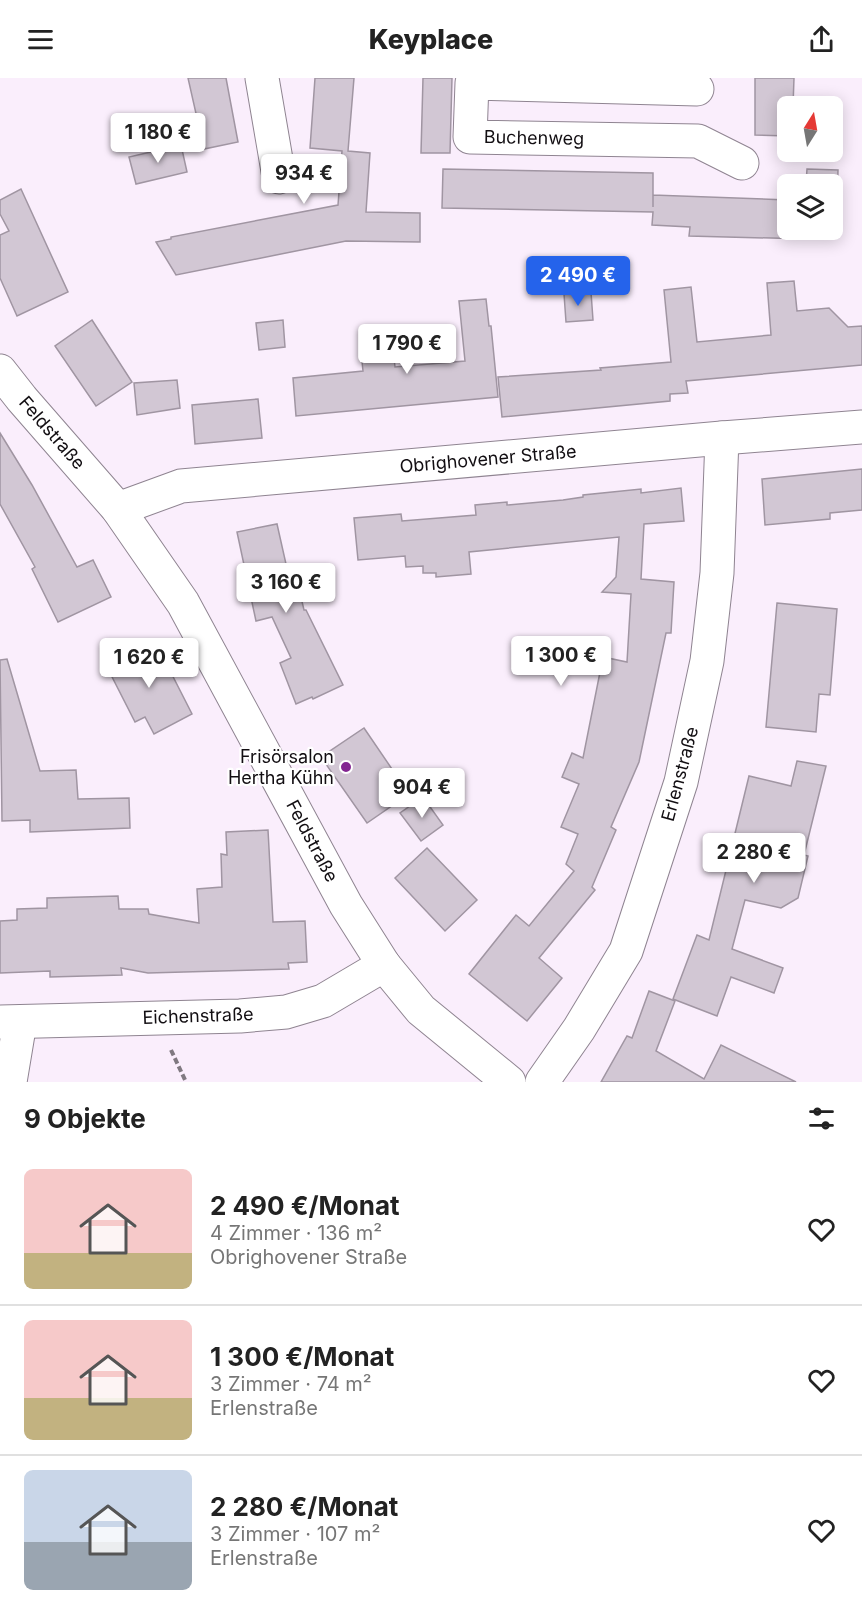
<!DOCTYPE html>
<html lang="de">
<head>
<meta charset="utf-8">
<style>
	body { margin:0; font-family:Inter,sans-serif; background:#f2f2f2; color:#222; height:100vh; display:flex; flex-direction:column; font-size:22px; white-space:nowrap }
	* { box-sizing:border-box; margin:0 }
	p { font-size:20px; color:#767676 }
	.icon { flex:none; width:33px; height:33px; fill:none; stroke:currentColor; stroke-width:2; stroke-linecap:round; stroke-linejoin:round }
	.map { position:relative; height:1004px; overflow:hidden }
	.details { display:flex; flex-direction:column; background:#fff; flex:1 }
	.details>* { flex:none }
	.needle { width:39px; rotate:11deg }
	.buttons { position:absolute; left:777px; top:18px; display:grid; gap:12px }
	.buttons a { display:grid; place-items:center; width:66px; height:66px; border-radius:9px; background:#fff; box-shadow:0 3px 15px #0003; font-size:30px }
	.price { position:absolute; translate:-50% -51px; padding:0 14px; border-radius:6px; background:#fff; color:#222; font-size:20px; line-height:39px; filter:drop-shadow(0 2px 3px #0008) }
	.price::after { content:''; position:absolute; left:50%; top:36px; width:18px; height:14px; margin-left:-9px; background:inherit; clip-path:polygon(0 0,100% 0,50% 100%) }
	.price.current { background:#2563eb; color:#fff }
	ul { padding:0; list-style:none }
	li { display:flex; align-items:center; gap:18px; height:150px; padding:0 24px }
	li+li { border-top:2px solid #e0e0e0 }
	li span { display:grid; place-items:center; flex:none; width:168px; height:120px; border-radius:9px; color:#555 }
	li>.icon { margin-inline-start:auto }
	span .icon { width:72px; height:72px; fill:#fffc; stroke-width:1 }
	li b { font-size:26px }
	h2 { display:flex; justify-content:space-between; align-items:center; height:72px; padding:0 24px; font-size:26px }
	header { display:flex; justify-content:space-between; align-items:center; height:78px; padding:0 24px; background:#fff; font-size:27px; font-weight:800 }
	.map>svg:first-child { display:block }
	.building { fill:#d2c7d4; stroke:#a095a2; stroke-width:1.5 }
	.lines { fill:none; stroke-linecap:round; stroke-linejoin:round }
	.street-casing { stroke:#8f8491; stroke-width:35 }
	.secondary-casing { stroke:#8f8491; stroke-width:35 }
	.path { stroke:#807981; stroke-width:4; stroke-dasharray:6 3; stroke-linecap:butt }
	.street { stroke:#fff; stroke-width:33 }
	.secondary { stroke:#fff; stroke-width:33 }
	.poi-dot { fill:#832591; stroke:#fff; stroke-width:2 }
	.labels { text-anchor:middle; stroke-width:4.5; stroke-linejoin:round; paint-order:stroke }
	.street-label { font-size:18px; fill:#120e12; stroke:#fff }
	.poi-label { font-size:18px; fill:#120e12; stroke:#fff; text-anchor:end }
</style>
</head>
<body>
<header><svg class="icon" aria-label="menu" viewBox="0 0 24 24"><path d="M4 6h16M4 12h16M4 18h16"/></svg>Keyplace<svg class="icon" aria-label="share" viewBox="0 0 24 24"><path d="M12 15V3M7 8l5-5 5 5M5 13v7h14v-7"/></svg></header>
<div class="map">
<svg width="862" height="1004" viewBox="0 0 862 1004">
	<rect width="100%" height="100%" fill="#faeefc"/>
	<g class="building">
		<polygon points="188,0 226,0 238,64 204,71"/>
		<polygon points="315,0 354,0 348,73 370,75 366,134 420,135 420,164 346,163 176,197 156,164 171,161 171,159 338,127 342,73 310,70"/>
		<polygon points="423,0 452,0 450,75 421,75"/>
		<polygon points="755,0 794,0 793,28 788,28 788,58 755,57"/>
		<polygon points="181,67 187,94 136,106 129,79"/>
		<polygon points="443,91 653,95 653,129 653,117 788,122 788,152 808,152 808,161 689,158 690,149 652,147 653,134 442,130"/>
		<polygon points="807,91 838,92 837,124 832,124 832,106 806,106"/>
		<polygon points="21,111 68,214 17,238 0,200 0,157 9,153 0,136 0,122"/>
		<polygon points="794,203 797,233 829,230 848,249 862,248 862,287 686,303 688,315 670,316 670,323 502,339 498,299 601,292 600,290 671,284 664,212 691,209 697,264 771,257 767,205"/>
		<polygon points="591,214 593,242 566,244 564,216"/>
		<polygon points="486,221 489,248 491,248 498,319 296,338 293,300 363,293 360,264 392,261 395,289 465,283 459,223"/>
		<polygon points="92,242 132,304 96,328 55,268"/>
		<polygon points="283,242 285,269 259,272 256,245"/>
		<polygon points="177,302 180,330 137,337 134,305"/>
		<polygon points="258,321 262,360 195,366 192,327"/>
		<polygon points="0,355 32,407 77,489 93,482 111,519 58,544 32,491 35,489 0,426"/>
		<polygon points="862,391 862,432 830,435 830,441 765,447 762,401"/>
		<polygon points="681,410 684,443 644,446 641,501 674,504 671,555 666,555 639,684 611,749 616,752 592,809 595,812 539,880 562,900 527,943 469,896 516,837 529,848 574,793 566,786 578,756 561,749 579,706 562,699 572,675 583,680 603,579 627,584 631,516 602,514 616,499 619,459 469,474 471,496 436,499 436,495 423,495 423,488 406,489 405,478 358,482 354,440 401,436 402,443 476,437 475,427 507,424 507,427 563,422 583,419 583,417 641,411 641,415"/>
		<polygon points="277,446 288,495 295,494 304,532 306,532 343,607 313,621 312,619 296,626 280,585 291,580 272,539 256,543 237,454"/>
		<polygon points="777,525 837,531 830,617 819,616 816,654 766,649"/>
		<polygon points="149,565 158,582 163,579 192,636 154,656 145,639 135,644 106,587"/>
		<polygon points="7,581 40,693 76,692 78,721 129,720 130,750 30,754 30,742 2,743 0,582"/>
		<polygon points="364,650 409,716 367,745 321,679"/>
		<polygon points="797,683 826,688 804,777 808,778 798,820 781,830 745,822 732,871 783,890 774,915 731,899 717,938 673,921 697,857 709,862 749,698 791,708"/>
		<polygon points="423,719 443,747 421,763 400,735"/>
		<polygon points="268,752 273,844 305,843 307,884 288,885 289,891 148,895 121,890 122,897 50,899 50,893 0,895 0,843 17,842 17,831 47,830 47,820 118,818 119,831 148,831 149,836 199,845 197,811 222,809 221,776 227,777 226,754"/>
		<polygon points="427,770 477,822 445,853 395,800"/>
		<polygon points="649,913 675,923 656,973 704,1001 721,967 796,1004 601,1004 627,958 632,960"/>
	</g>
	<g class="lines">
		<defs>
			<g id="street">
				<polyline points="262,0 279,99"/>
				<polyline points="697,11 472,5 470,59 698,63 742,85"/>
				<polyline points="0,944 240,938 286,934 323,923 384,887"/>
				<polyline points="10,1004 20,944"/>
				<polyline points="542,1004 579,951 626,873 681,704 707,583 717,495 722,360"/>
			</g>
			<g id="secondary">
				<polyline points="0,293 22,321 118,431 183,525 346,827 384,887 421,932 509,1004"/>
				<polyline points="118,431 181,408 722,360 862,349"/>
			</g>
		</defs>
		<use href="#street" class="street-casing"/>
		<use href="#secondary" class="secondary-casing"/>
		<polyline class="path" points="171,972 186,1004"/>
		<use href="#street" class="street"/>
		<use href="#secondary" class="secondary"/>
	</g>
	<circle class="poi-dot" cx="346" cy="689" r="6"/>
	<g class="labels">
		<g class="street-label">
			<text transform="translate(534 60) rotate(1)" y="6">Buchenweg</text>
			<text transform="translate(52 355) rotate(49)" y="6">Feldstraße</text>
			<text transform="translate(488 381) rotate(-5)" y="6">Obrighovener Straße</text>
			<text transform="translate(680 696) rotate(-75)" y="6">Erlenstraße</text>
			<text transform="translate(312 763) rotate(62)" y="6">Feldstraße</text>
			<text transform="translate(198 938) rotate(-2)" y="6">Eichenstraße</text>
		</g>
		<g class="poi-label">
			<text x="334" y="685">Frisörsalon<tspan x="334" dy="21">Hertha Kühn</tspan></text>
		</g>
	</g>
</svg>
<div class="buttons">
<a><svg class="needle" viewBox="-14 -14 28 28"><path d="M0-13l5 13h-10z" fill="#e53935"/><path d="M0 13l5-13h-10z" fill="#767676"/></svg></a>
<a><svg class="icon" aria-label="layers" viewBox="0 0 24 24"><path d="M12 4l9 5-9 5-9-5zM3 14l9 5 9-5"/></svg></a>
</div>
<b class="price" style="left:158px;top:86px">1 180 €</b>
<b class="price" style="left:304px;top:127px">934 €</b>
<b class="price current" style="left:578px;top:229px">2 490 €</b>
<b class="price" style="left:407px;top:297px">1 790 €</b>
<b class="price" style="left:286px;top:536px">3 160 €</b>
<b class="price" style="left:561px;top:609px">1 300 €</b>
<b class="price" style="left:149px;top:611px">1 620 €</b>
<b class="price" style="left:422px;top:741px">904 €</b>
<b class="price" style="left:754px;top:806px">2 280 €</b>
</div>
<section class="details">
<h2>9 Objekte<svg class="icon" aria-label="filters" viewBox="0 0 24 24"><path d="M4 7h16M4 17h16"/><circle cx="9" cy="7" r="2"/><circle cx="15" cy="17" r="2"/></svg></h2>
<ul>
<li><span style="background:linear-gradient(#f6c9c9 70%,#c2b280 0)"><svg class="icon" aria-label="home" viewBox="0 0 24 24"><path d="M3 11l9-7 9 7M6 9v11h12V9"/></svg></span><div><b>2 490 €/Monat</b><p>4 Zimmer · 136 m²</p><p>Obrighovener Straße</p></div><svg class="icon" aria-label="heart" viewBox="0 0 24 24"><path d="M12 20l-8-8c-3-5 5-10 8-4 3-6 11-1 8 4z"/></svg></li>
<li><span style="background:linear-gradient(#f6c9c9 65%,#c2b280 0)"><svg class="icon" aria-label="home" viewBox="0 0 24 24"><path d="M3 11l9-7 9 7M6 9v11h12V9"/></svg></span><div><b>1 300 €/Monat</b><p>3 Zimmer · 74 m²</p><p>Erlenstraße</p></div><svg class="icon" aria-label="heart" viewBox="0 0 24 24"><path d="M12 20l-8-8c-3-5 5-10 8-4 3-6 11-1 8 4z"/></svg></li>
<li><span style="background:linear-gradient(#c9d6e8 60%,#9aa5b1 0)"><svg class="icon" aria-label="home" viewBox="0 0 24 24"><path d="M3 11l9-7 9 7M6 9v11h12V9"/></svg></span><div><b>2 280 €/Monat</b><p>3 Zimmer · 107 m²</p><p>Erlenstraße</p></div><svg class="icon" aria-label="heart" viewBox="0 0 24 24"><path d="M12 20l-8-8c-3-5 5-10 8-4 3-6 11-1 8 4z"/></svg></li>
</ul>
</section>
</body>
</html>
